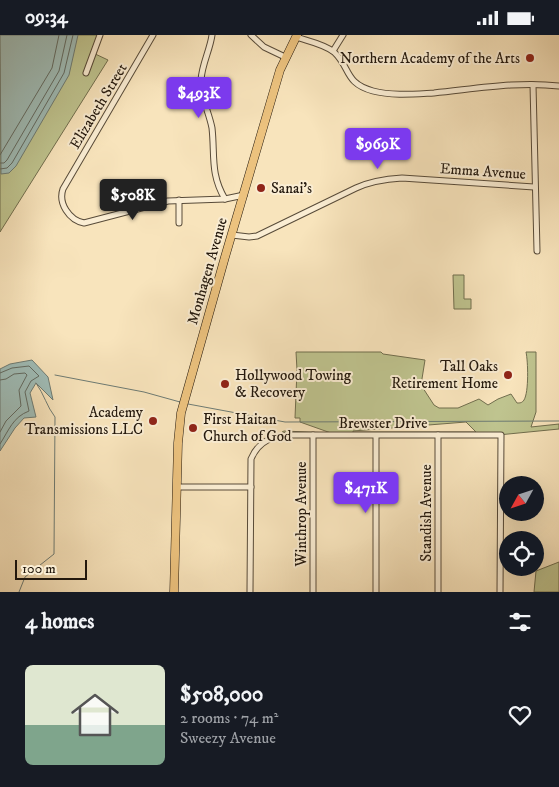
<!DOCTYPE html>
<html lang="en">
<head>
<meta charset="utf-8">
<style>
	body { margin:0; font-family:"IM FELL DW Pica",serif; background:#20242c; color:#f1f3f6; height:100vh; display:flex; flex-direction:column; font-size:19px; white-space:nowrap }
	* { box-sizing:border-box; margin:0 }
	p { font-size:16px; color:#9ea1a6 }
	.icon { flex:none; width:28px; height:28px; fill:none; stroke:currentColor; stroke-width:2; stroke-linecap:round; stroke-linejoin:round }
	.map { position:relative; height:557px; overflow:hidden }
	.panel { display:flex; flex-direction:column; background:#171b24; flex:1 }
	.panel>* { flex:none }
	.needle { width:32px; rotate:230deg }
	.tools { position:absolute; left:499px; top:441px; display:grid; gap:10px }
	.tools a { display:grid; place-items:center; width:45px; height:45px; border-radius:50%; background:#171b24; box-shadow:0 5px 20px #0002; font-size:25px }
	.scale { position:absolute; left:15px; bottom:12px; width:72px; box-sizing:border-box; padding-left:5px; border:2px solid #23180d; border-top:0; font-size:14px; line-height:18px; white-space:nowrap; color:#23180d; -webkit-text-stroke:4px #faedd3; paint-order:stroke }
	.price { position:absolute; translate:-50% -42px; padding:0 11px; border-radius:5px; background:#7c3aed; color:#fff; font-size:16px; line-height:32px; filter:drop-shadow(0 1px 2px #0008) }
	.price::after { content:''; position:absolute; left:50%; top:30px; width:15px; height:11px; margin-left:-8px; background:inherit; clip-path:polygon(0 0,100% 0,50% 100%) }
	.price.current { background:#222; color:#fff }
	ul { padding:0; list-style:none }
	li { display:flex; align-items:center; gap:15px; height:125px; padding:0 25px }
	li span { display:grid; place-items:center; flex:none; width:140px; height:100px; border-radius:8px; color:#555 }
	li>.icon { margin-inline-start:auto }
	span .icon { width:60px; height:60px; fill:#fffc; stroke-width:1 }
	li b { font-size:21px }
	h2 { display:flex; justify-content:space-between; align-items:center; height:60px; padding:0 25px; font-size:21px }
	.status { display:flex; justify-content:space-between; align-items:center; height:35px; padding:0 25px; background:#171b24; direction:ltr }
	.status svg { height:14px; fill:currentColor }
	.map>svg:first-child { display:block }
	.green { fill:#bfc48f; stroke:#716e4e; fill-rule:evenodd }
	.water { fill:#9fbdb8; stroke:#6d7b74 }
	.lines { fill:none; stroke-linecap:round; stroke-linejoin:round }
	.shore { stroke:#616a62; stroke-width:1 }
	.stream { stroke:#6d7b74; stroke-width:1 }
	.street-casing { stroke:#584b39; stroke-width:7 }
	.primary-casing { stroke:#23180d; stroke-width:9 }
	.street { stroke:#faedd3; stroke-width:5 }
	.primary { stroke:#ecc27e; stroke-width:8 }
	.poi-dot { fill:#8f2418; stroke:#faedd3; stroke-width:2 }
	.labels { text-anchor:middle; stroke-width:4; stroke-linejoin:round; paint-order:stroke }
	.poi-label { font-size:15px; fill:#23180d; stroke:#faedd3; text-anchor:end }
	.street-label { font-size:15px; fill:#23180d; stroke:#faedd3 }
</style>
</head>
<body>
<div class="status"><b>09:34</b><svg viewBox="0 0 49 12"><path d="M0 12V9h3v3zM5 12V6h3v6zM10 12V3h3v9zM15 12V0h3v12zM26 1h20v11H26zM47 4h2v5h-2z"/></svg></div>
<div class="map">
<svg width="559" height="557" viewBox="0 0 559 557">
	<rect width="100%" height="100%" fill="#f8e4bc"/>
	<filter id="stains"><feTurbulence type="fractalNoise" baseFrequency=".004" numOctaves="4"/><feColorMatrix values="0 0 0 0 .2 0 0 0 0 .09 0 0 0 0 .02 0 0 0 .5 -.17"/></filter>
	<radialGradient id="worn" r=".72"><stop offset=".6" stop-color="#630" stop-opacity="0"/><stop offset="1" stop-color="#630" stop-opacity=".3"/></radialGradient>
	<g class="green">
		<polygon points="0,0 98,0 91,17 108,25 0,197"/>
		<polygon points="453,240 464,240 464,264 471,264 471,274 454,274"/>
		<path d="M296,317H381L383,319L425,325L421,350L434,370L439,373H458L479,364L488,370L498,364L511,359L517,368C520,368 522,368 524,365C529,357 528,326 526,317H536V377L531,392L559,389V394L478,402L282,400V397L284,396L331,398L300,387V383H295L297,335ZM466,387L476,397H353V396Z"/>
		<polygon points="559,527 559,557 534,557 536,536"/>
	</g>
	<g class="water">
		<polygon points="0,0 78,0 69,40 16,131 9,138 1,139"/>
		<polygon points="32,325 48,342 53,365 36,348 30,358 36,382 24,383 15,393 0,416 0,334 10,329"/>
	</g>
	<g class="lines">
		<g class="shore">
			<polyline points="0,120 52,33 59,0"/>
			<polyline points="0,128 4,128 7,125 59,36 67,0"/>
			<polyline points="0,134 7,133 12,128 64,38 73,0"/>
			<path d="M0,338L12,333L29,331L39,341L31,346L25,357L29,376C13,382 9,395 0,409"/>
			<polyline points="0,345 6,344 14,339 25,338 27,340 19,355 21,371 6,386 0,397"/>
		</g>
		<g class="stream">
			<polyline points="55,340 144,357 180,367"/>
			<polyline points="188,369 285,387 559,386"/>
			<path d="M19,557L25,542L54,519L55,382C47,372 44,359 36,348"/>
		</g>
		<defs>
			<g id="street">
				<path d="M153,0L63,154C58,168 69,185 84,188L168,166L225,164L244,160"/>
				<path d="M212,0C210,15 202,29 201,45C200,61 209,77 212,93C215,120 210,139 225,164"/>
				<polyline points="251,0 264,12 285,22"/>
				<path d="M296,2C308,6 324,9 334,17C351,33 344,48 373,56C392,61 414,59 434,58C475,54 518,46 559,51"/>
				<polyline points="333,16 343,0"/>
				<polyline points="86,38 100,0"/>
				<polyline points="533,50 537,216"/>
				<polyline points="179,188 179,165"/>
				<path d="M232,200L249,202L257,201L356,153C371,146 386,144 402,143L534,152"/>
				<polyline points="177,452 251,452"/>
				<path d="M250,557L251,424C259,405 273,401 292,400H501L500,557"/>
				<polyline points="313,557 313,400"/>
				<polyline points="376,557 376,401"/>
				<polyline points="438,557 438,400"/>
			</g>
			<polyline id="primary" points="174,557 178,408 181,378 225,222 280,35 297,0"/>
		</defs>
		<use href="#street" class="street-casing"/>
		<use href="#primary" class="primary-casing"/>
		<use href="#street" class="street"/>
		<use href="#primary" class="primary"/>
	</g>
	<g class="poi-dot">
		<circle cx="530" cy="23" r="5"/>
		<circle cx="261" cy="153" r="5"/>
		<circle cx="508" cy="340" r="5"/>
		<circle cx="225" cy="349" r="5"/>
		<circle cx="153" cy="386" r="5"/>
		<circle cx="193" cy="393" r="5"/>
	</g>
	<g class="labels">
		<g class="poi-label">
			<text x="520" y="28">Northern Academy of the Arts</text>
			<text x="271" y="158" text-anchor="start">Sanai's</text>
			<text x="498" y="336">Tall Oaks<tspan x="498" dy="17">Retirement Home</tspan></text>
			<text x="235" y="345" text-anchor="start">Hollywood Towing<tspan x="235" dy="17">&amp; Recovery</tspan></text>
			<text x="143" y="382">Academy<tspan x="143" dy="17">Transmissions LLC</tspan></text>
			<text x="203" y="389" text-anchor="start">First Haitan<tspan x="203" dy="17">Church of God</tspan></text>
		</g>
		<g class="street-label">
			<text transform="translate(98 71) rotate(-59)" y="5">Elizabeth Street</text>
			<text transform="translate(483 136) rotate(4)" y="5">Emma Avenue</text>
			<text transform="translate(207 236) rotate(-74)" y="5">Monhagen Avenue</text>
			<text x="383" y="393">Brewster Drive</text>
			<text transform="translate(426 478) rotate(-90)" y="5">Standish Avenue</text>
			<text transform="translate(301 479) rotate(-90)" y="5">Winthrop Avenue</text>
		</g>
	</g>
	<rect width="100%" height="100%" filter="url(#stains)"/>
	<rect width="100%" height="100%" fill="url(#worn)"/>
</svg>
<div class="tools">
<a><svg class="needle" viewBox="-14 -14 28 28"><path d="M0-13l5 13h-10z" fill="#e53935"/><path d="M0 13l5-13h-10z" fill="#9ea1a6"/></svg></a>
<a><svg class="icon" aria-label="locate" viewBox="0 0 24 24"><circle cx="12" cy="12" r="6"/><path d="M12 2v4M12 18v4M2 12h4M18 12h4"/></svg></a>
</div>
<div class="scale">100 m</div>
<b class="price" style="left:199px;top:84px">$493K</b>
<b class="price" style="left:378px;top:135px">$969K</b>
<b class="price current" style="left:133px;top:186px">$508K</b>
<b class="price" style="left:366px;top:479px">$471K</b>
</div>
<section class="panel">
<h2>4 homes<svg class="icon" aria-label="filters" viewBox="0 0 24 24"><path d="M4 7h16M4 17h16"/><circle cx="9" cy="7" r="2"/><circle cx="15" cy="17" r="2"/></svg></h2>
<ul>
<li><span style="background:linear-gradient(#dfe7d0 60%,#7fa58c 0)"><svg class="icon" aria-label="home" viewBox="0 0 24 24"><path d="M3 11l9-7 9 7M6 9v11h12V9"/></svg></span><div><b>$508,000</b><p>2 rooms · 74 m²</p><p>Sweezy Avenue</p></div><svg class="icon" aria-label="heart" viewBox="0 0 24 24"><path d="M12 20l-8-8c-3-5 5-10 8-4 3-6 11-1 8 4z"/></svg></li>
</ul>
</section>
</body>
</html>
